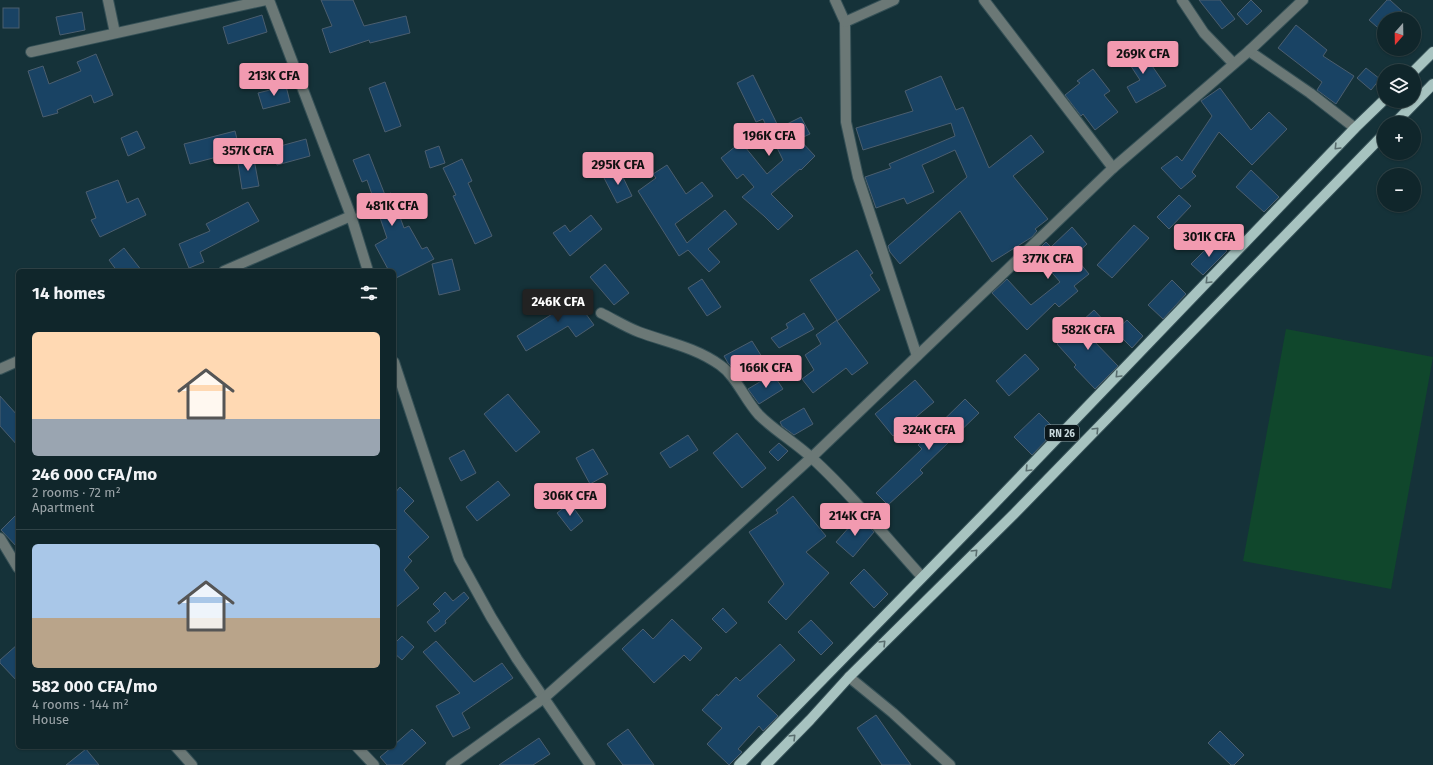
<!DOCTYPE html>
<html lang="en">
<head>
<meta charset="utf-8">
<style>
	body { margin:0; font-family:"Fira Sans",sans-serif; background:#1e3237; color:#f1f3f6; height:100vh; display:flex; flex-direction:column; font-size:15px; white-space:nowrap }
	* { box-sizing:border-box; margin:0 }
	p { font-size:13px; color:#9ca5a9 }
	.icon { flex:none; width:22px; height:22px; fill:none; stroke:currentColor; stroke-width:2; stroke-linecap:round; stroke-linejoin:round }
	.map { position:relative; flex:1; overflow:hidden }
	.details { position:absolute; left:16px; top:269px; width:380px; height:480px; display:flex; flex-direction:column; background:#10262b; border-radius:6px; box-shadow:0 1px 3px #0004,0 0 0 1px #304347 }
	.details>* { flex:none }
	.needle { width:26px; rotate:200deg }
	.fabs { position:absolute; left:1377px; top:12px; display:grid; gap:8px }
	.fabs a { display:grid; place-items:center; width:44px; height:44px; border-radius:50%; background:#10262b; box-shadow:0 1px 3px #0004,0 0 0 1px #304347; font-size:20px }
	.price { position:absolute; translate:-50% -34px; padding:0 9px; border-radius:4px; background:#f29ab0; color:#111; font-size:13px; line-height:26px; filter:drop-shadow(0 1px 2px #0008) }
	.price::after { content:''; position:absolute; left:50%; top:24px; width:12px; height:9px; margin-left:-6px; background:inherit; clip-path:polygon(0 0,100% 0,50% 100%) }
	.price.selected { background:#222; color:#fff }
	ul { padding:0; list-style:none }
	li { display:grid; align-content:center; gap:8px; height:212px; padding:0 16px }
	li+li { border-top:1px solid #304347 }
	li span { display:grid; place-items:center; height:124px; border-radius:6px; color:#555 }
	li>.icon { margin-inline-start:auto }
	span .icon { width:72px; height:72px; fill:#fffc; stroke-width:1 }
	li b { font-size:17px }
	h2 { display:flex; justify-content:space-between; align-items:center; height:48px; padding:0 16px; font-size:17px }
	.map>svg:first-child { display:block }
	.green { fill:#10472c }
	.building { fill:#194364; stroke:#4b5e6f }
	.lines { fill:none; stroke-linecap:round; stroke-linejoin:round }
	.minor-casing { stroke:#355056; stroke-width:12 }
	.major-casing { stroke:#355056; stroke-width:12 }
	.minor { stroke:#6b7876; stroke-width:10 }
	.major { stroke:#a7c3c0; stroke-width:10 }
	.oneway { stroke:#596d6e }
	.labels { text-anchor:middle; stroke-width:3.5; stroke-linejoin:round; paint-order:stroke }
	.shield { fill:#0b171b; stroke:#8f9ea2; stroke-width:1 }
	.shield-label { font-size:10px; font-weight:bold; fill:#c8d8dc }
</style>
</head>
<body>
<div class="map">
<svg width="1433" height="765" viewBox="0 0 1433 765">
	<rect width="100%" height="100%" fill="#153239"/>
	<polygon class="green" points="1286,329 1433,357 1391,589 1243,561"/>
	<g class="building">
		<polygon points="321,0 353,0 364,26 406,16 410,33 370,43 369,40 330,53 322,29 332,26"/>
		<polygon points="1199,0 1220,0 1235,19 1222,29"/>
		<polygon points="1251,0 1262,11 1247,25 1237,14"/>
		<polygon points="1387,0 1390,0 1402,11 1395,19 1384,19 1384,33 1369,20"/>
		<rect x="3" y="8" width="16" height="20"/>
		<polygon points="82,12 85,30 60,35 56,17"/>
		<polygon points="262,15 267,32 228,44 223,27"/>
		<polygon points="1296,25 1327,50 1323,56 1354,76 1336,104 1317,90 1322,82 1278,48"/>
		<polygon points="1137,44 1166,86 1136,103 1127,87 1140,80 1123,54"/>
		<polygon points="96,54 113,95 94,103 91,95 57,110 58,113 43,117 28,71 43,66 49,84 81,71 77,62"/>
		<polygon points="1366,68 1380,79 1371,90 1357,78"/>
		<polygon points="1093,69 1110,91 1104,95 1118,112 1095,130 1083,114 1081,116 1065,95 1080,83 1077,81"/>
		<polygon points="753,75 779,128 801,117 810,134 799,139 815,156 801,170 800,169 771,194 793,216 778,230 764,216 742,197 754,187 743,174 737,179 721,158 741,142 767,174 783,160 763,119 756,122 737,83"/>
		<polygon points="941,76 956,110 963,107 989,168 1031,135 1044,152 1013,176 1048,219 1035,229 1037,231 1032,237 992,262 960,211 900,264 890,252 888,246 967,177 955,150 922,165 934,192 907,204 904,198 876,208 865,177 891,168 889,164 955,136 951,123 863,150 856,128 913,111 905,91"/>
		<polygon points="385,82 401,126 385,132 369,88"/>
		<polygon points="286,86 290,102 263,109 258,93"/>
		<polygon points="1220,88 1251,130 1269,112 1287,129 1252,165 1219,132 1192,172 1196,176 1181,189 1161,168 1177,156 1182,161 1212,116 1201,101"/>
		<polygon points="137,131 145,148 128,156 121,138"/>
		<polygon points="235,131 240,151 190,164 184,144"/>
		<polygon points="306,139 310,156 277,165 273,148"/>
		<polygon points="439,146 445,163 430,168 425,151"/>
		<polygon points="253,154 259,186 242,189 237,157"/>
		<polygon points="369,154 385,195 391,193 404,228 409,226 422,249 427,247 434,259 394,279 394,271 389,271 375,245 387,238 367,180 362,182 353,160"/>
		<polygon points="462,159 472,181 468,183 492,236 475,244 453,196 456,195 443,168"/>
		<polygon points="667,165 686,194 702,182 713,196 675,224 687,243 725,210 737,224 708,249 720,262 709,272 688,250 679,256 638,191 656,178 653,174"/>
		<polygon points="619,169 632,196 617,203 603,176"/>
		<polygon points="1251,170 1279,197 1264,212 1236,187"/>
		<polygon points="118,180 127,203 138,198 146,215 100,237 91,220 96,218 86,192"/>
		<polygon points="1179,195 1191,206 1169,229 1157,217"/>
		<polygon points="248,202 259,221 200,252 204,262 189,268 179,244 210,231 206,224"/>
		<polygon points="591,215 602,229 570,256 553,233 565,225 570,232"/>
		<polygon points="1134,225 1149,238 1112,278 1097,265"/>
		<polygon points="1072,227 1087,244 1074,256 1089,274 1074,286 1078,291 1059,307 1055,303 1027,330 992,293 1007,279 1031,305 1060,282 1035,253 1046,242 1051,247"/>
		<polygon points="1237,227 1244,234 1233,245 1226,238"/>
		<polygon points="1215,240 1227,251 1203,275 1191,264"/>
		<polygon points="124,248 142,271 117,271 109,260"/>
		<polygon points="857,250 873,273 870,275 880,290 837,321 868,363 852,375 846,368 813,393 802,379 814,370 805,355 821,344 816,335 837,320 810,280"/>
		<polygon points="452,259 460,290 439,295 432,264"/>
		<polygon points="605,264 629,293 614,305 590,277"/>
		<polygon points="702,279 721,307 707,316 688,288"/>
		<polygon points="1172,280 1186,294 1163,319 1148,305"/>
		<polygon points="570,292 594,325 576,337 568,326 526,351 517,336 557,311 553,304"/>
		<polygon points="1094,310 1107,324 1091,338 1118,366 1095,389 1074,367 1076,365 1057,344"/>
		<polygon points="804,313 814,329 779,348 771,338 788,328 786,324"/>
		<polygon points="1127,320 1143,336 1132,348 1115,331"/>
		<polygon points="752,341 762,357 736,371 728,363 724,356"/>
		<polygon points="1025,354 1039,369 1009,396 996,381"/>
		<polygon points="773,374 783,389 759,404 748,389"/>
		<polygon points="915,380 934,402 893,436 875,414"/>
		<polygon points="508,394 540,432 516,452 484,414"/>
		<polygon points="0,396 18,416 18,446 0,426"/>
		<polygon points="965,399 979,413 920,470 923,473 888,505 876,493 922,449 918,445"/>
		<polygon points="804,408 813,424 794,435 782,426 780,422"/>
		<polygon points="1039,413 1056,430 1032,455 1014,437"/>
		<polygon points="737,433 766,468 742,488 713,453"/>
		<polygon points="688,435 698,450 670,468 660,453"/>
		<polygon points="779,443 788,451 778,461 769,452"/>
		<polygon points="593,449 608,474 590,484 576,458"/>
		<polygon points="464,450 476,473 461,481 449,458"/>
		<polygon points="498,481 510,495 477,521 466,507"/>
		<polygon points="400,487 414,501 404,511 429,537 408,557 412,561 404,570 419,588 394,609 394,494"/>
		<polygon points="793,496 826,536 806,552 829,573 786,620 768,602 784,584 749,532 778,513 776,510"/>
		<polygon points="570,503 583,521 571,531 557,513"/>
		<polygon points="18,513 18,548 1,530"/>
		<polygon points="859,516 874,532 853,557 836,542"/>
		<polygon points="864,569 888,594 874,608 850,583"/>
		<polygon points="445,592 453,601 464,592 469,598 445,621 446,623 435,632 427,622 440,611 433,604"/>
		<polygon points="723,608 737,623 726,633 712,619"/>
		<polygon points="672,619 702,648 690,661 684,655 654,683 622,649 643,629 653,639"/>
		<polygon points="811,620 833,643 821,655 798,632"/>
		<polygon points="402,636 414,647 402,660 394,653 394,644"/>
		<polygon points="436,641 474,682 502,663 513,678 462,713 470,728 453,737 436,706 460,693 423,652"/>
		<polygon points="18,644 18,682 0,663 0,660"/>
		<polygon points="780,644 795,660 757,696 778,716 763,731 759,726 738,749 742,752 729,765 707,744 722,728 702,710 717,694 718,696 736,677 740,681"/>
		<polygon points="876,715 911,765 882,765 857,728"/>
		<polygon points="412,729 426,743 402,765 387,765 380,757 392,747 394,747 394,745"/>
		<polygon points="628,729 654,765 623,765 607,744"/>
		<polygon points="1220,731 1244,755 1234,765 1231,765 1208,743"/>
		<polygon points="539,738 550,754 533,765 499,765"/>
		<polygon points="86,749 99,765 66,765"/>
	</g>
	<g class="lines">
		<defs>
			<g id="minor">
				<polyline points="108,0 115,33"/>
				<polyline points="269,0 351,216 368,271"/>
				<polyline points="835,0 845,22 846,122 858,177 917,356"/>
				<polyline points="984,0 1113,168"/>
				<polyline points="1182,0 1204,33 1233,63"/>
				<polyline points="845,22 894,0"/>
				<polyline points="1249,51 1310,93 1355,128"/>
				<polyline points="31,52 266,0"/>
				<polyline points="224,271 351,216"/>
				<path d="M601,313C613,319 626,327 639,332C666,342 695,347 720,365C736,376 745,400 759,415C775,431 796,443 813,459C852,495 886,537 922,577"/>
				<polyline points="394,362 459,559 491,617 517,659 590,765"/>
				<polyline points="0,369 18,361"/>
				<polyline points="0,538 18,568"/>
				<polyline points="849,677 893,713 950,765"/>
				<polyline points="176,747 192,765"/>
				<polyline points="357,747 374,765"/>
				<polyline points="451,765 544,698 676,581 812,457 1113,168 1249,51 1303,0"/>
			</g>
			<g id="major">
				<polyline points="1414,71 1433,52"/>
				<polyline points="1395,123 1433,84"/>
				<polyline points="739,765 992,506 1355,128 1384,100"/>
				<polyline points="766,765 810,720 849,677 1014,514 1384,134"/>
			</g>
		</defs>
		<use href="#minor" class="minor-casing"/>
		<use href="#major" class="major-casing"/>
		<use href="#minor" class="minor"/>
		<use href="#major" class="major"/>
	</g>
	<defs><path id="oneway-chevron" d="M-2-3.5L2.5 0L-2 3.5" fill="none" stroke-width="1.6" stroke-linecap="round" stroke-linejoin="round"/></defs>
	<g class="oneway">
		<use href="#oneway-chevron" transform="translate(1337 147) rotate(134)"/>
		<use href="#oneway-chevron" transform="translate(1208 281) rotate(134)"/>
		<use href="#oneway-chevron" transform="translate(1118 375) rotate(134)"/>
		<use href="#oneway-chevron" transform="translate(1096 430) rotate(-46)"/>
		<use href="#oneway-chevron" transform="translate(1028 469) rotate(134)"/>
		<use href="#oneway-chevron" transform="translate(975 552) rotate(-45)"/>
		<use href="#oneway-chevron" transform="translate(883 643) rotate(-45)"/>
		<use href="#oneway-chevron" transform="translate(793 737) rotate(-45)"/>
	</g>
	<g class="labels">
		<rect class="shield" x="1045" y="425" width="34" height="16" rx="3"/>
		<g class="shield-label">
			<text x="1062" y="437">RN 26</text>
		</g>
	</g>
</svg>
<div class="fabs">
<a><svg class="needle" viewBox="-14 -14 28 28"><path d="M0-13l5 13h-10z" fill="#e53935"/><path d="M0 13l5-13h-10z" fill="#9ca5a9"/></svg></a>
<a><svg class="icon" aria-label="layers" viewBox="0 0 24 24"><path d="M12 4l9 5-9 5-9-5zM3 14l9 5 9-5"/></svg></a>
<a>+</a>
<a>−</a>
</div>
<b class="price" style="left:1143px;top:75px">269K CFA</b>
<b class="price" style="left:274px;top:97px">213K CFA</b>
<b class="price" style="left:769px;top:157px">196K CFA</b>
<b class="price" style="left:248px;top:172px">357K CFA</b>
<b class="price" style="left:618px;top:186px">295K CFA</b>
<b class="price" style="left:392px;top:227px">481K CFA</b>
<b class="price" style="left:1209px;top:258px">301K CFA</b>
<b class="price" style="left:1048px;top:280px">377K CFA</b>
<b class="price selected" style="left:558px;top:323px">246K CFA</b>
<b class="price" style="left:1088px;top:351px">582K CFA</b>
<b class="price" style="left:766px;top:389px">166K CFA</b>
<b class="price" style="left:929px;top:451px">324K CFA</b>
<b class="price" style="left:570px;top:517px">306K CFA</b>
<b class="price" style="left:855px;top:537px">214K CFA</b>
<section class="details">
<h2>14 homes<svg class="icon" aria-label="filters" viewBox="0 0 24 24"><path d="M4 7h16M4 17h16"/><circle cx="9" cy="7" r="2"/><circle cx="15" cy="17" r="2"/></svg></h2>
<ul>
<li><span style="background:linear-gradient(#ffd9b3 70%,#9aa5b1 0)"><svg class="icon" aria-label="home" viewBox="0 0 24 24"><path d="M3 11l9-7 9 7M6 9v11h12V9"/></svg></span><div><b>246 000 CFA/mo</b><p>2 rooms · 72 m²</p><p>Apartment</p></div></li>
<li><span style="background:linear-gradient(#a9c7e8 60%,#b9a48a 0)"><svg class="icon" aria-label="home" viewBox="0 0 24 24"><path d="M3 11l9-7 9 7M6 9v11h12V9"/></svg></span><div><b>582 000 CFA/mo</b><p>4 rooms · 144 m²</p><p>House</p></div></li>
</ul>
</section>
</div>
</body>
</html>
